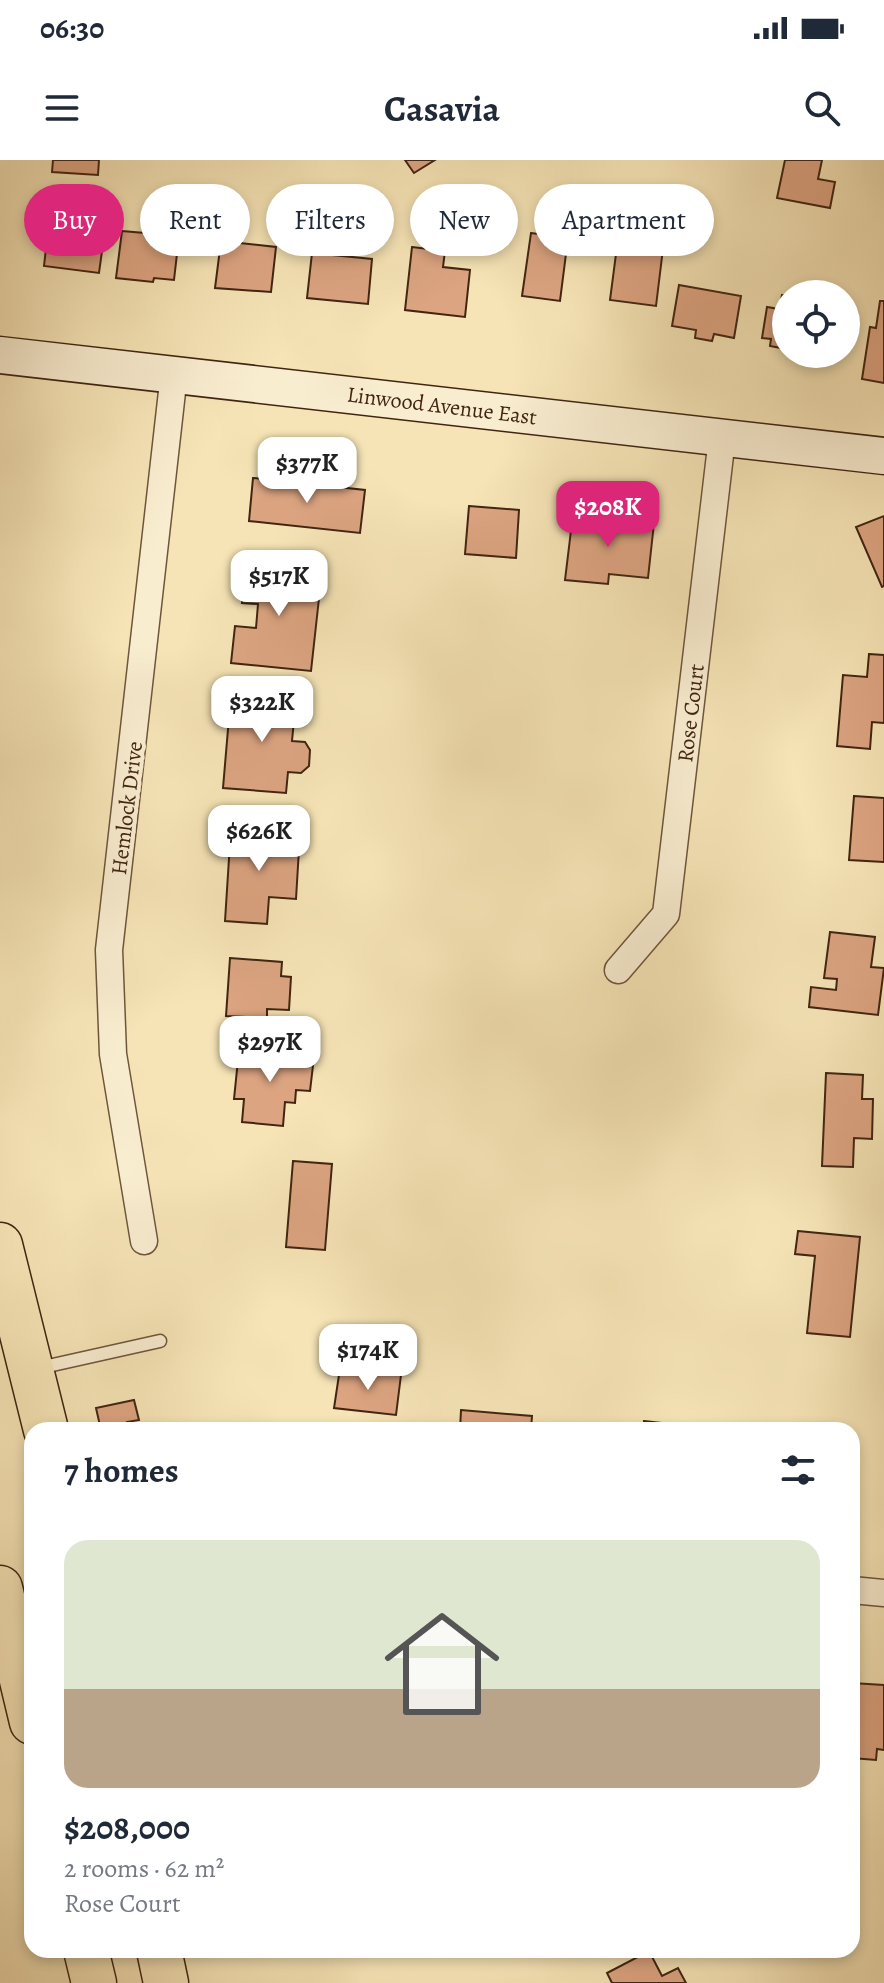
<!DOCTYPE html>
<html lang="en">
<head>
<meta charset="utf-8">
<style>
	body { margin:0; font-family:Alegreya,serif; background:#f2f2f3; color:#1f2937; height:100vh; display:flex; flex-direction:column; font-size:30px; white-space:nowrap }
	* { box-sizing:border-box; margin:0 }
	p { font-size:26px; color:#747a83 }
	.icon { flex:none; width:44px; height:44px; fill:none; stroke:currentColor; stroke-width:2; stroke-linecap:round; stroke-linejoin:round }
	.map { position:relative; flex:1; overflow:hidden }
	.drawer { position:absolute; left:24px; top:1262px; width:836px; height:536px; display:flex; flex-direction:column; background:#fff; border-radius:24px; box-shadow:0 4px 12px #0003 }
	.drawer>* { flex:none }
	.banner { position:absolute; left:24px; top:24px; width:836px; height:72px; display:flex; gap:16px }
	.fabs { position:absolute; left:772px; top:120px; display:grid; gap:16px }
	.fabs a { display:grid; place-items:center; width:88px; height:88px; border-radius:50%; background:#fff; box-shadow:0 4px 12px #0003; font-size:40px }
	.price { position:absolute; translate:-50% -68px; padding:0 18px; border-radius:16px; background:#fff; color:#222; font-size:26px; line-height:52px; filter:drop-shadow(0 2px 4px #0008) }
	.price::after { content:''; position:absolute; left:50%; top:48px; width:24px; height:18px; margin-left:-12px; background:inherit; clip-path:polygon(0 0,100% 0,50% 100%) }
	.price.selected { background:#db2777; color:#fff }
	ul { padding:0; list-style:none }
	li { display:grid; align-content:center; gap:16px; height:424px; padding:0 40px }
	li span { display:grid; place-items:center; height:248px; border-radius:24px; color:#555 }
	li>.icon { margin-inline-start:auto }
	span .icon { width:144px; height:144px; fill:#fffc; stroke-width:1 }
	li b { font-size:34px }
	h2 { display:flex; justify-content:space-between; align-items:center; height:96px; padding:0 40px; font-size:34px }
	.pill { padding:0 28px; border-radius:36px; background:#fff; box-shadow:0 4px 12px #0003; font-size:28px; line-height:72px }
	.pill.selected { background:#db2777; color:#fff }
	.status { display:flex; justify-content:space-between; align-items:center; height:56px; padding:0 40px; background:#fff; direction:ltr }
	.status svg { height:22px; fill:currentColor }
	header { display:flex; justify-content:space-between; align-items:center; height:104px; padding:0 40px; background:#fff; font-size:36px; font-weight:600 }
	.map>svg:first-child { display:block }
	.building { fill:#dca481; stroke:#412512; stroke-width:2 }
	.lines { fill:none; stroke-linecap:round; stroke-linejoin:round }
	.lane-casing { stroke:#6e553b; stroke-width:15 }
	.street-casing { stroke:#6e553b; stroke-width:29 }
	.secondary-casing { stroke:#412512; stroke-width:39 }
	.highway-casing { stroke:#412512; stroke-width:47 }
	.lane { stroke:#f9edd0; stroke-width:12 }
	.street { stroke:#f9edd0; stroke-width:26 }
	.secondary { stroke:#f9edd0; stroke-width:36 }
	.highway { stroke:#f6e4b6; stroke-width:44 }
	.labels { text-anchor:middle; stroke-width:8; stroke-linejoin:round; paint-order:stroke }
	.street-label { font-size:22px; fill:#412512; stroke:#f9edd0 }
</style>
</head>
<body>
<div class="status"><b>06:30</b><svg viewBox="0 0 49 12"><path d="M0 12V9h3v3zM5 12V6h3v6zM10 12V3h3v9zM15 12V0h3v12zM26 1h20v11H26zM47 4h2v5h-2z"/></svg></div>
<header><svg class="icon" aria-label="menu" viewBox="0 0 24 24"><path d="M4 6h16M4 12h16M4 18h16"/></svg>Casavia<svg class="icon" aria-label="search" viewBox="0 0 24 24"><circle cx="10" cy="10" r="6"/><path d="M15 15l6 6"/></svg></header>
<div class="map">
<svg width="884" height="1823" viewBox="0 0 884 1823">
	<rect width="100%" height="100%" fill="#f6e4b6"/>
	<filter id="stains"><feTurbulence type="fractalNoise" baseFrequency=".0025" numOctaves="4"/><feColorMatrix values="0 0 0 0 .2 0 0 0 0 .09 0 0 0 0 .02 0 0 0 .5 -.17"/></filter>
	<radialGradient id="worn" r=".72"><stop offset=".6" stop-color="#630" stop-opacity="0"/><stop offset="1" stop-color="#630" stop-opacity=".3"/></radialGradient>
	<g class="building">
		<polygon points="53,0 99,0 98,15 52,12"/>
		<polygon points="405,0 435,0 414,13"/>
		<polygon points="785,0 822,0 818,19 835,22 830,48 777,38"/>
		<polygon points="624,59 666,64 656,146 610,140 619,71 622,71"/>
		<polygon points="49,62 105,69 99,113 44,106"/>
		<polygon points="122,71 179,76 174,120 154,118 153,122 116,118"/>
		<polygon points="531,73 568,78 560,141 522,136"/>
		<polygon points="221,81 276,87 271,132 215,128"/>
		<polygon points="412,87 445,91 443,107 470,110 465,157 405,150"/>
		<polygon points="312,93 372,99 368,144 307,138"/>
		<polygon points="679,125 741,136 734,178 714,174 712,181 695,178 696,170 672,166"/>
		<polygon points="782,135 786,136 786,189 770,186 771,179 762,178 767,147 779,149"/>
		<polygon points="880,141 884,141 884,223 862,219 870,167 876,168"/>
		<polygon points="253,318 365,330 360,373 249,361"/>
		<polygon points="469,346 519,350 516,398 465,394"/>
		<polygon points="573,354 654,363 648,418 609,414 608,424 565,420"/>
		<polygon points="884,356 884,426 882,427 856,367"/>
		<polygon points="247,403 322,411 311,511 231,503 235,466 256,468 258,444 242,443"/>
		<polygon points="869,494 884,495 884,563 872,562 870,589 837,586 843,515 867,517"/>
		<polygon points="231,534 296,539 292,581 305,582 310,590 309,606 301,613 288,612 286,633 223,628"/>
		<polygon points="854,636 884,638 884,702 849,700"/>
		<polygon points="231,667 289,671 288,689 299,689 296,739 269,737 267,764 225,761"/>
		<polygon points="830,772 875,777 871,807 884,808 878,855 809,847 811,827 836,830 837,819 824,818"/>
		<polygon points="230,798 282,802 281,816 291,817 289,850 267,849 267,858 226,856"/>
		<polygon points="239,890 314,897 310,931 296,930 295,943 285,942 283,966 242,962 244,939 234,939"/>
		<polygon points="826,913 863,915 862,939 873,939 872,979 854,978 853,1007 822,1006"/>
		<polygon points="293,1001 332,1004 325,1090 286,1087"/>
		<polygon points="798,1071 860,1077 850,1177 807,1173 815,1096 795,1094"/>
		<polygon points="340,1208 401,1215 396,1255 334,1248"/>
		<polygon points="134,1240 139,1260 127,1262 129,1270 101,1270 96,1248"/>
		<polygon points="461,1250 532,1256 531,1270 460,1270"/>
		<polygon points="644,1261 679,1265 679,1270 592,1270 592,1263 643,1269"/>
		<polygon points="852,1523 884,1525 884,1590 877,1589 876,1600 852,1598"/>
		<polygon points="649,1791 662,1816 678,1808 686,1823 612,1823 607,1813"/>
	</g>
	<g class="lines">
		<defs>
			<polyline id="lane" points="39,1208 160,1181"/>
			<g id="street">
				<polyline points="618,810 666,754 722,278"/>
				<polyline points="144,1081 113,894 109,790 174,214"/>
				<polyline points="852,1430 884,1433"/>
			</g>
			<polyline id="secondary" points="0,195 884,296"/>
			<g id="highway">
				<polyline points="0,1085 46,1270"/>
				<polyline points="0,1428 32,1562"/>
				<polyline points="86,1790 94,1823"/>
				<polyline points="159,1790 166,1823"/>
			</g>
		</defs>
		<use href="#lane" class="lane-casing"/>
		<use href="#street" class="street-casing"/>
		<use href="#secondary" class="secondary-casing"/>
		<use href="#highway" class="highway-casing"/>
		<use href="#lane" class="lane"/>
		<use href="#street" class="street"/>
		<use href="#secondary" class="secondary"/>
		<use href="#highway" class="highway"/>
	</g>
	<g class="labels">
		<g class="street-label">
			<text transform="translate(442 245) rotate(7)" y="8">Linwood Avenue East</text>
			<text transform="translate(690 553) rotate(-83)" y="8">Rose Court</text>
			<text transform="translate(126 648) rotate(-83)" y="8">Hemlock Drive</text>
		</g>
	</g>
	<rect width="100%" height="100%" filter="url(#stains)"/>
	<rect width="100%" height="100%" fill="url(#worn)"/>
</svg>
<div class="fabs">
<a><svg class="icon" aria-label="locate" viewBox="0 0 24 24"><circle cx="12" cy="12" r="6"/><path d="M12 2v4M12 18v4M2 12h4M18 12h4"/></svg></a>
</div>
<b class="price" style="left:307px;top:345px">$377K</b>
<b class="price selected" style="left:608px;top:389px">$208K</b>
<b class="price" style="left:279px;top:458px">$517K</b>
<b class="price" style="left:262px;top:584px">$322K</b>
<b class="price" style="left:259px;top:713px">$626K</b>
<b class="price" style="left:270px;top:924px">$297K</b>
<b class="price" style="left:368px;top:1232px">$174K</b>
<div class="banner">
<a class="pill selected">Buy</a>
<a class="pill">Rent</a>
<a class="pill">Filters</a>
<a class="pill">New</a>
<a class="pill">Apartment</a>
</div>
<section class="drawer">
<h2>7 homes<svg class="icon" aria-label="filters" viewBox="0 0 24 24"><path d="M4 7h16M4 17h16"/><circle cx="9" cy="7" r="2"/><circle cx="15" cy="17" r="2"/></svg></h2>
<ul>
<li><span style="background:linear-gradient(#dfe7d0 60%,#b9a48a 0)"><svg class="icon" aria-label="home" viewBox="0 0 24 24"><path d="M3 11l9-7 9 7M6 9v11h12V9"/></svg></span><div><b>$208,000</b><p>2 rooms · 62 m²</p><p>Rose Court</p></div></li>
</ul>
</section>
</div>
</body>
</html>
